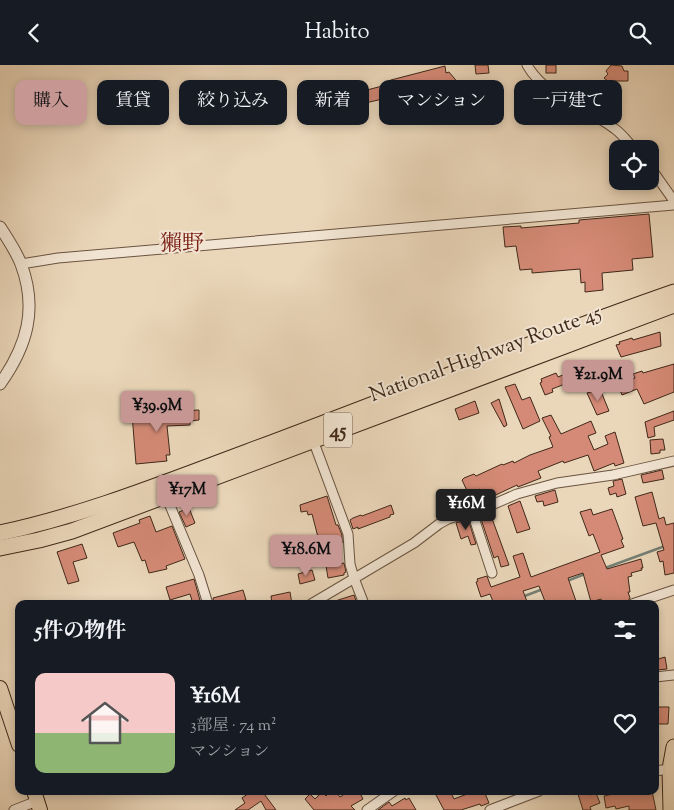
<!DOCTYPE html>
<html lang="ja">
<head>
<meta charset="utf-8">
<style>
	body { margin:0; font-family:"Sorts Mill Goudy","Noto Serif JP",serif; background:#20242c; color:#f1f3f6; height:100vh; display:flex; flex-direction:column; font-size:19px; white-space:nowrap }
	* { box-sizing:border-box; margin:0 }
	p { font-size:16px; color:#9ea1a6 }
	.icon { flex:none; width:28px; height:28px; fill:none; stroke:currentColor; stroke-width:2; stroke-linecap:round; stroke-linejoin:round }
	.map { position:relative; flex:1; overflow:hidden }
	.panel { position:absolute; left:15px; top:535px; width:644px; height:195px; display:flex; flex-direction:column; background:#171b24; border-radius:10px; box-shadow:0 2px 8px #0003 }
	.panel>* { flex:none }
	.guide { position:absolute; left:15px; top:15px; width:645px; height:45px; display:flex; gap:10px }
	.controls { position:absolute; left:609px; top:75px; display:grid; gap:10px }
	.controls a { display:grid; place-items:center; width:50px; height:50px; border-radius:10px; background:#171b24; box-shadow:0 2px 8px #0003; font-size:25px }
	.price { position:absolute; translate:-50% -42px; padding:0 11px; border-radius:5px; background:#c59692; color:#111; font-size:16px; line-height:32px; filter:drop-shadow(0 1px 2px #0008) }
	.price::after { content:''; position:absolute; left:50%; top:30px; width:15px; height:11px; margin-left:-8px; background:inherit; clip-path:polygon(0 0,100% 0,50% 100%) }
	.price.on { background:#222; color:#fff }
	ul { padding:0; list-style:none }
	li { display:flex; align-items:center; gap:15px; height:125px; padding:0 20px }
	li span { display:grid; place-items:center; flex:none; width:140px; height:100px; border-radius:10px; color:#555 }
	li>.icon { margin-inline-start:auto }
	span .icon { width:60px; height:60px; fill:#fffc; stroke-width:1 }
	li b { font-size:21px }
	h2 { display:flex; justify-content:space-between; align-items:center; height:60px; padding:0 20px; font-size:21px }
	.chip { padding:0 18px; border-radius:10px; background:#171b24; box-shadow:0 2px 8px #0003; font-size:18px; line-height:45px }
	.chip.on { background:#c59692; color:#111 }
	header { display:flex; justify-content:space-between; align-items:center; height:65px; padding:0 20px; background:#171b24; font-size:22px; font-weight:600 }
	.map>svg:first-child { display:block }
	.lines { fill:none; stroke-linecap:round; stroke-linejoin:round }
	.stream { stroke:#757f74; stroke-width:2.5 }
	.building { fill:#d48a76; stroke:#402919 }
	.minor-casing { stroke:#6a5441; stroke-width:11 }
	.tertiary-casing { stroke:#6a5441; stroke-width:13 }
	.primary-casing { stroke:#402919; stroke-width:16 }
	.trunk-casing { stroke:#402919; stroke-width:17 }
	.minor { stroke:#f1e4d2; stroke-width:9 }
	.tertiary { stroke:#f1e4d2; stroke-width:11 }
	.primary { stroke:#ead6b9; stroke-width:14 }
	.trunk { stroke:#ead6b9; stroke-width:15 }
	.labels { text-anchor:middle; stroke-width:4; stroke-linejoin:round; paint-order:stroke }
	.shield { fill:#f1e4d2; stroke:#756150; stroke-width:1 }
	.shield-label { font-size:20px; font-weight:bold; fill:#402919 }
	.street-label { font-size:21px; fill:#402919; stroke:#f1e4d2 }
	.neighbourhood-label { font-size:22px; fill:#7a1f14; stroke:#f1e4d2 }
</style>
</head>
<body>
<header><svg class="icon" aria-label="back" viewBox="0 0 24 24"><path d="M15 5l-7 7 7 7"/></svg>Habito<svg class="icon" aria-label="search" viewBox="0 0 24 24"><circle cx="10" cy="10" r="6"/><path d="M15 15l6 6"/></svg></header>
<div class="map">
<svg width="674" height="745" viewBox="0 0 674 745">
	<rect width="100%" height="100%" fill="#ead6b9"/>
	<filter id="stains"><feTurbulence type="fractalNoise" baseFrequency=".004" numOctaves="4"/><feColorMatrix values="0 0 0 0 .2 0 0 0 0 .09 0 0 0 0 .02 0 0 0 .5 -.17"/></filter>
	<radialGradient id="worn" r=".72"><stop offset=".6" stop-color="#630" stop-opacity="0"/><stop offset="1" stop-color="#630" stop-opacity=".3"/></radialGradient>
	<g class="lines">
		<g class="stream">
			<polyline points="605,503 665,481"/>
			<polyline points="567,516 585,509"/>
			<polyline points="522,532 543,524"/>
		</g>
	</g>
	<g class="building">
		<polygon points="475,0 488,0 489,8 476,9"/>
		<rect x="546" y="0" width="10" height="8"/>
		<polygon points="611,0 622,1 624,6 628,6 628,16 611,16 609,17 604,13 608,9 606,6"/>
		<polygon points="445,1 446,8 449,7 460,20 457,22 397,37 396,31 365,38 363,31 360,32 359,25 366,23 367,25 386,20 386,17 391,15"/>
		<polygon points="649,149 653,192 632,194 633,205 602,208 603,225 585,227 585,217 581,218 580,204 532,208 532,204 520,205 516,181 505,182 503,162 521,161 521,163 579,158 579,155"/>
		<polygon points="660,267 661,281 621,292 616,280 620,279 619,277 632,273 633,275"/>
		<polygon points="674,299 674,327 644,339 637,324 622,330 618,320 635,313 633,309 642,306 643,308"/>
		<polygon points="570,307 573,316 552,324 553,327 545,330 540,318 542,317 541,314 556,308 558,312"/>
		<polygon points="515,319 522,335 530,332 540,356 523,364 505,322"/>
		<polygon points="600,324 609,346 597,350 587,328"/>
		<polygon points="499,334 507,360 504,362 491,338"/>
		<polygon points="475,336 479,348 459,355 455,344"/>
		<polygon points="199,345 199,355 190,356 190,360 167,361 170,390 166,390 167,396 136,399 132,349"/>
		<polygon points="674,346 674,355 654,362 655,371 648,373 645,357"/>
		<polygon points="551,350 561,369 591,356 596,368 588,371 594,385 608,379 605,371 615,367 624,398 615,401 614,398 594,406 588,390 564,398 563,396 538,406 541,413 518,422 517,420 485,435 480,424 469,430 462,415 464,413 474,409 476,411 502,399 503,400 513,396 514,398 530,390 553,382 549,372 551,371 542,353"/>
		<polygon points="663,374 665,385 660,385 660,388 651,389 650,375"/>
		<polygon points="662,405 664,414 643,418 641,410"/>
		<polygon points="622,414 626,429 617,432 616,428 610,430 608,423 614,421 613,416"/>
		<polygon points="555,425 558,437 544,441 543,436 537,437 535,431"/>
		<polygon points="652,427 659,454 664,452 666,460 674,458 674,508 665,510 663,496 660,497 657,487 664,485 656,458 643,461 641,454 635,432"/>
		<polygon points="327,431 336,460 338,460 342,470 342,478 334,481 339,499 344,498 346,507 344,508 344,510 328,513 326,501 330,500 326,485 310,489 311,491 288,495 286,482 319,476 312,449 308,450 307,446 301,447 300,440"/>
		<polygon points="520,436 530,464 517,468 508,441"/>
		<polygon points="391,440 394,449 390,450 390,452 358,464 358,462 353,464 350,455 353,453 361,450 362,451"/>
		<polygon points="189,443 195,458 186,462 179,447"/>
		<polygon points="591,444 593,450 612,444 623,474 621,475 624,482 601,490 607,504 641,494 643,503 641,503 642,505 631,508 632,511 628,512 630,527 628,527 630,533 626,539 603,539 601,534 591,537 583,508 568,513 577,539 546,539 539,521 523,526 528,539 494,539 490,529 481,532 476,517 478,516 477,514 487,511 491,522 520,512 513,491 523,488 531,512 600,487 593,469 589,471 580,447"/>
		<polygon points="490,448 509,500 501,502 498,491 494,493 480,451"/>
		<polygon points="150,451 156,467 172,461 185,494 166,501 167,504 149,508 145,495 142,496 134,477 118,482 113,468 140,458 139,455"/>
		<polygon points="468,454 476,479 471,480 468,471 461,474 456,458"/>
		<polygon points="82,479 87,493 73,497 79,516 68,519 57,487"/>
		<polygon points="312,505 315,515 300,519 298,509"/>
		<polygon points="194,514 201,539 193,539 190,529 170,535 166,522"/>
		<polygon points="243,525 246,535 241,536 242,539 214,539 213,533"/>
		<polygon points="290,527 292,539 272,539 271,531"/>
		<polygon points="354,530 357,539 333,539 332,537"/>
		<polygon points="665,592 667,604 657,605 655,595"/>
		<polygon points="657,642 669,642 668,659 657,659"/>
		<polygon points="252,726 262,726 276,745 266,745 261,736 248,745 235,745 245,738 242,733"/>
		<polygon points="331,726 335,726 340,732 349,726 359,726 363,734 351,741 355,745 314,745 305,734 310,729 315,734 322,727 326,731"/>
		<polygon points="436,726 450,726 454,734 475,726 484,726 489,738 481,741 480,739 461,745 444,745 436,730 437,729"/>
		<polygon points="577,726 589,726 590,730 596,728 600,738 590,742 591,745 583,745"/>
		<polygon points="627,726 652,726 656,745 629,745 629,741 616,744 615,741 606,743 604,731"/>
		<polygon points="405,733 406,735 409,733 416,745 378,745 389,737 392,741"/>
	</g>
	<g class="lines">
		<defs>
			<g id="minor">
				<path d="M527,0C546,33 586,42 615,64C622,69 628,77 634,84"/>
				<polyline points="650,102 674,136"/>
				<polyline points="21,199 58,193 674,140"/>
				<polyline points="313,375 348,469 350,499 354,513 364,539"/>
				<polyline points="166,431 199,510 208,539"/>
				<polyline points="472,447 492,508"/>
				<polyline points="311,539 414,478 439,459 448,454 487,442 517,429 557,418 613,410 674,396"/>
				<polyline points="632,539 674,525"/>
				<polyline points="655,612 674,610"/>
				<polyline points="655,706 670,704"/>
				<polyline points="14,745 37,736"/>
				<polyline points="367,745 394,726"/>
				<polyline points="490,745 539,726"/>
			</g>
			<path id="tertiary" d="M0,162C7,173 16,186 21,199C38,244 27,281 0,319"/>
			<g id="primary">
				<polyline points="0,623 19,680"/>
				<polyline points="34,726 40,745"/>
			</g>
			<g id="trunk">
				<path d="M0,468C85,450 166,417 247,387C389,334 530,277 674,227"/>
				<polyline points="0,483 39,475 72,466 674,240"/>
				<polyline points="671,745 670,704 674,682"/>
			</g>
		</defs>
		<use href="#minor" class="minor-casing"/>
		<use href="#tertiary" class="tertiary-casing"/>
		<use href="#primary" class="primary-casing"/>
		<use href="#trunk" class="trunk-casing"/>
		<use href="#minor" class="minor"/>
		<use href="#tertiary" class="tertiary"/>
		<use href="#primary" class="primary"/>
		<use href="#trunk" class="trunk"/>
	</g>
	<g class="labels">
		<rect class="shield" x="324" y="347.5" width="28" height="35" rx="4"/>
		<g class="shield-label">
			<text x="338" y="372">45</text>
		</g>
		<g class="street-label">
			<text transform="translate(485 288) rotate(-20)" y="7">National Highway Route 45</text>
		</g>
		<g class="neighbourhood-label">
			<text x="182" y="185">獺野</text>
		</g>
	</g>
	<rect width="100%" height="100%" filter="url(#stains)"/>
	<rect width="100%" height="100%" fill="url(#worn)"/>
</svg>
<div class="controls">
<a><svg class="icon" aria-label="locate" viewBox="0 0 24 24"><circle cx="12" cy="12" r="6"/><path d="M12 2v4M12 18v4M2 12h4M18 12h4"/></svg></a>
</div>
<b class="price" style="left:598px;top:337px">¥21.9M</b>
<b class="price" style="left:157px;top:368px">¥39.9M</b>
<b class="price" style="left:187px;top:452px">¥17M</b>
<b class="price on" style="left:466px;top:466px">¥16M</b>
<b class="price" style="left:306px;top:512px">¥18.6M</b>
<div class="guide">
<a class="chip on">購入</a>
<a class="chip">賃貸</a>
<a class="chip">絞り込み</a>
<a class="chip">新着</a>
<a class="chip">マンション</a>
<a class="chip">一戸建て</a>
</div>
<section class="panel">
<h2>5件の物件<svg class="icon" aria-label="filters" viewBox="0 0 24 24"><path d="M4 7h16M4 17h16"/><circle cx="9" cy="7" r="2"/><circle cx="15" cy="17" r="2"/></svg></h2>
<ul>
<li><span style="background:linear-gradient(#f6c9c9 60%,#8fb573 0)"><svg class="icon" aria-label="home" viewBox="0 0 24 24"><path d="M3 11l9-7 9 7M6 9v11h12V9"/></svg></span><div><b>¥16M</b><p>3部屋 · 74 m²</p><p>マンション</p></div><svg class="icon" aria-label="heart" viewBox="0 0 24 24"><path d="M12 20l-8-8c-3-5 5-10 8-4 3-6 11-1 8 4z"/></svg></li>
</ul>
</section>
</div>
</body>
</html>
